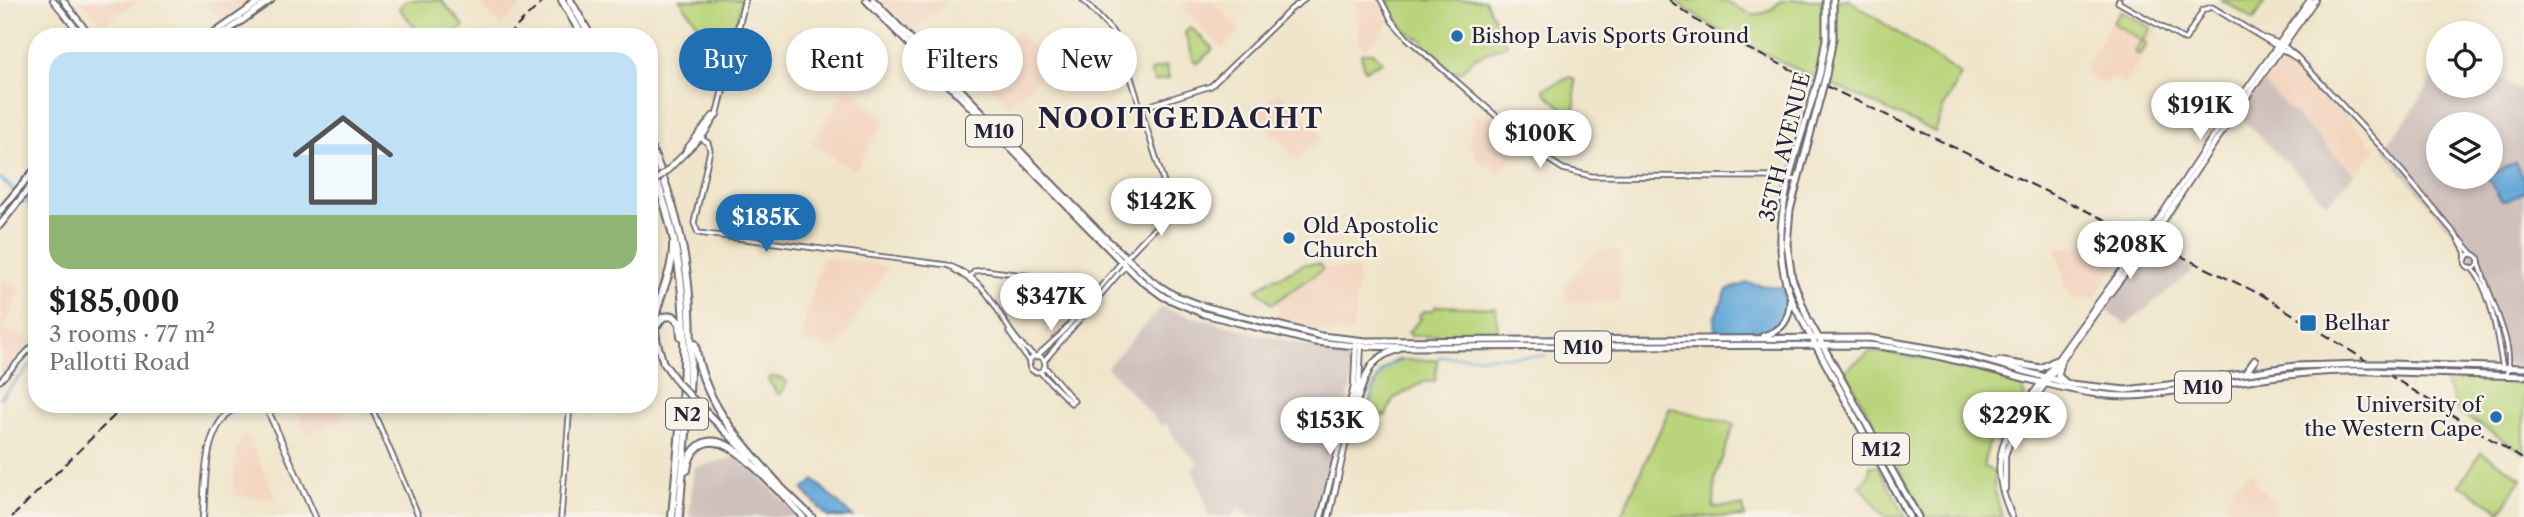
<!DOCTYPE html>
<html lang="en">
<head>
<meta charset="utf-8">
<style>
	body { margin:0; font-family:"Libre Caslon Text",serif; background:#f6f6f6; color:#202124; height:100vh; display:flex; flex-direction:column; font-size:26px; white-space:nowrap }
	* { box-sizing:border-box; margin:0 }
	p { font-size:23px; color:#757577 }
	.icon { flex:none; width:38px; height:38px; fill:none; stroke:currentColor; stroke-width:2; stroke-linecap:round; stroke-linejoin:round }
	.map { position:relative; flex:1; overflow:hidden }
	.details { position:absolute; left:28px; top:28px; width:630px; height:385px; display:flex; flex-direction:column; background:#fff; border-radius:28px; box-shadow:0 4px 10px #0003 }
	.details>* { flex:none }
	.banner { position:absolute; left:679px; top:28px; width:665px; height:63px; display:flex; gap:14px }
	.controls { position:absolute; left:2426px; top:21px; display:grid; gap:14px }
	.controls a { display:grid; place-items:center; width:77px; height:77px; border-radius:50%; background:#fff; box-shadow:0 4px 10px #0003; font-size:35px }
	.price { position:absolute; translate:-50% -60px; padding:0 16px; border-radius:24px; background:#fff; color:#222; font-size:23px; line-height:46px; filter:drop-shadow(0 2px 4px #0008) }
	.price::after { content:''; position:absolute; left:50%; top:42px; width:21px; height:16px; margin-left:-10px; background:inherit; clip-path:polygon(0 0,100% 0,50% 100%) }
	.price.current { background:#1f6fb2; color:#fff }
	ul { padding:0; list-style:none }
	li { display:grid; align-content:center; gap:14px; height:371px; padding:0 21px }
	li+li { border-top:2px solid #e0e0e0 }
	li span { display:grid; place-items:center; height:217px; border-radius:21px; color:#555 }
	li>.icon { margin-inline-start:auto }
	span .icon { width:126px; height:126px; fill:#fffc; stroke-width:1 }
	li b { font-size:30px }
	.tag { padding:0 24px; border-radius:32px; background:#fff; box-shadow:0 4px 10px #0003; font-size:24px; line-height:63px }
	.tag.current { background:#1f6fb2; color:#fff }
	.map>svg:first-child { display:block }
	.built { fill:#f3d4bf }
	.industrial { fill:#cfc0bb; fill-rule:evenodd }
	.green { fill:#b9d47a; stroke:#6e7b5a; stroke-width:2 }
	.water { fill:#64a8d9; stroke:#43658a; stroke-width:2 }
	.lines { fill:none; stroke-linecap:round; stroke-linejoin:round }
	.stream { stroke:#64a8d9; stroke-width:2 }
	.canal { stroke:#64a8d9; stroke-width:3.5 }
	.tertiary-casing { stroke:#6a666d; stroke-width:7 }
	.secondary-casing { stroke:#6a666d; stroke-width:8 }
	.primary-casing { stroke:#6a666d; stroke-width:9 }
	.motorway-casing { stroke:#6a666d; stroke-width:10 }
	.tertiary { stroke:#fff; stroke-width:3.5 }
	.secondary { stroke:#fff; stroke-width:4.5 }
	.primary { stroke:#fff; stroke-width:5 }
	.motorway { stroke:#fff; stroke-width:6 }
	.rail { stroke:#22223b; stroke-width:2; stroke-dasharray:10 5; stroke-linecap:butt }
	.secondary-bridge-casing { stroke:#6a666d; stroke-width:8; stroke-linecap:butt }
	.primary-bridge-casing { stroke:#6a666d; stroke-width:9; stroke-linecap:butt }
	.secondary-bridge { stroke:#fff; stroke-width:4.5 }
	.primary-bridge { stroke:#fff; stroke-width:5 }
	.poi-dot { fill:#1f6fb2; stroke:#f7f3e8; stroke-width:2.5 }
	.labels { text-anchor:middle; stroke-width:5; stroke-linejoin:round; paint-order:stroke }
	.shield { fill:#f7f3e8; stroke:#62616f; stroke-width:2 }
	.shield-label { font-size:19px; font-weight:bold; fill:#22223b }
	.poi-label { font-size:21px; fill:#22223b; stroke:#f7f3e8; text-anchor:start }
	.street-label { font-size:21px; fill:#22223b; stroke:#f7f3e8 }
	.district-label { font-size:28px; font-weight:bold; letter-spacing:2px; fill:#22223b; stroke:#f7f3e8 }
</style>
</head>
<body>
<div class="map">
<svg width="2524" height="517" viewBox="0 0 2524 517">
	<rect width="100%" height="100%" fill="#f7f3e8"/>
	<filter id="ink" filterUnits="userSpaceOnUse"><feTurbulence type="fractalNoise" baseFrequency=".0143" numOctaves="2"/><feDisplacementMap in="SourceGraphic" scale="14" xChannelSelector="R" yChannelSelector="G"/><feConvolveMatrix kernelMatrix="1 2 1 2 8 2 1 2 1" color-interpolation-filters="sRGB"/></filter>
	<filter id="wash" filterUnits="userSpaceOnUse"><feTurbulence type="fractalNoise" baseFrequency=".00686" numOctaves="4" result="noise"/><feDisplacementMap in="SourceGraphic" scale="28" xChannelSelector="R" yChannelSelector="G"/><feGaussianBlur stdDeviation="1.57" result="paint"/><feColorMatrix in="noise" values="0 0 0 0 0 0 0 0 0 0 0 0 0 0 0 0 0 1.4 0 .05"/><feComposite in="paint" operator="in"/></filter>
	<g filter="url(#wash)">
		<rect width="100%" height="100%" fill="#f0e5ca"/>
		<g class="built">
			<polygon points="82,0 139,0 103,25"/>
			<polygon points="205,0 249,0 220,21"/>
			<polygon points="477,0 527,0 501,25"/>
			<polygon points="881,0 948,0 913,33"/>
			<polygon points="1188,0 1211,0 1240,30 1222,49 1182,8"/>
			<polygon points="1354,0 1377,0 1389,24 1366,49 1360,45"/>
			<polygon points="2119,7 2159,29 2125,86 2112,78 2102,84 2083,72"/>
			<polygon points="1017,31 1051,66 1009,106 975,71"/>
			<polygon points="2282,54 2292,59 2375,147 2376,151 2355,174 2262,82"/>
			<polygon points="850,88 885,119 885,122 854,171 811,143 846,89"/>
			<polygon points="1279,91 1323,136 1298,161 1254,116"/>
			<polygon points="1485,112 1523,146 1500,172 1489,163 1486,166 1476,157 1474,154 1476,152 1470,146 1470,136 1476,114 1480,117"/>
			<polygon points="1190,192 1193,196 1190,199 1193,203 1197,200 1205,208 1191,222 1173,201"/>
			<polygon points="2128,237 2134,237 2093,300 2082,298 2080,302 2071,296 2066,288 2057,249"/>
			<polygon points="1600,249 1617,250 1620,253 1620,301 1568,303 1566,301 1566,284 1596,250"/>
			<polygon points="822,258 886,266 887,269 837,348 799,343"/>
			<polygon points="1324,268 1358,269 1357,288 1354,290 1357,291 1353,332 1348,334 1314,330 1273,319 1279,308 1274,303"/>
			<polygon points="0,279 22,289 4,328 31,341 0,376"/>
			<polygon points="308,404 341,404 347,418 308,434 297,411"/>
			<polygon points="247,434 275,497 274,500 232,495 237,449 243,437"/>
			<polygon points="2252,471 2257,484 2279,509 2272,517 2240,517 2223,501 2232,491 2231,489"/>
		</g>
		<g class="industrial">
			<path d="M2438,70V86H2490V72L2524,92V368L2506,365L2494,309L2477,268L2466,250L2383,149L2409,116ZM2438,124H2490V177H2438Z"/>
			<polygon points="2262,82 2355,174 2327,203 2238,115"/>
			<polygon points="2157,249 2196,268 2126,325 2104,309"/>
			<polygon points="1160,308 1276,339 1318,348 1347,352 1352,357 1350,389 1318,517 1250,517 1240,507 1232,517 1208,517 1207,506 1192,469 1198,462 1179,444 1166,423 1162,426 1107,367"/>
			<polygon points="735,457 754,471 799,517 689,517 694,468"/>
		</g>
		<g class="green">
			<polygon points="407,0 441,0 464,26 452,37 423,37 399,8"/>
			<polygon points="680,0 742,0 733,40 727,43 708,38"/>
			<path d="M1387,0H1485L1507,44L1473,59L1460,73L1457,70L1454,73L1423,46V40C1404,34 1393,17 1387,0Z"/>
			<path d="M1674,0C1688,0 1707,0 1720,0C1744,7 1757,28 1781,0H1823L1822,38L1817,74L1813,77C1765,54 1716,33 1674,0Z"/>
			<polygon points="1836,0 1849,0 1961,75 1943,109 1935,132 1827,82 1835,42"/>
			<polygon points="2222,0 2266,0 2254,20"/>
			<polygon points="2120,11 2151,28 2143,41 2147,44 2140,55 2135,52 2141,40 2113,23"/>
			<polygon points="1190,27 1212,47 1212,50 1198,63 1194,61 1185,33"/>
			<polygon points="1373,52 1383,62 1365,70 1361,54"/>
			<polygon points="1166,66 1169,78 1154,82 1150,71"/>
			<polygon points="1571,77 1575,80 1575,111 1570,115 1544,92 1544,89"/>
			<polygon points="1304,264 1320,264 1323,269 1272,304 1257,289 1275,277 1279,277"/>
			<polygon points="1436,306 1496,308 1498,335 1411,336 1408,332 1421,319 1419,316 1423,311 1432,311"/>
			<polygon points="1871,351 1942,361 2019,382 2025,397 2006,425 2000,443 1990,439 1983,466 1995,473 1994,488 2002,517 1925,517 1845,370"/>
			<path d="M1398,360H1437L1435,381L1424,382L1393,399L1386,416L1367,412C1372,391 1376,369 1398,360Z"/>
			<polygon points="770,377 783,378 787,383 781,394 778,394 768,380"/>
			<polygon points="2443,378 2524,381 2524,453 2459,412"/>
			<polygon points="1670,408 1734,424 1715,478 1714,507 1743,506 1745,517 1620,517"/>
			<polygon points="2481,452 2522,478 2501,511 2460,485"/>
			<polygon points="1870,466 1878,466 1906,517 1885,517 1860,485 1870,474"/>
		</g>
		<g class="water">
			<polygon points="2515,162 2524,177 2524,192 2507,201 2501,200 2487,177"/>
			<path d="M1747,283L1782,288C1784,294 1787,302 1787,309C1786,339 1735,331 1715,332L1714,318L1727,290Z"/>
			<polygon points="814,480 853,517 828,517 803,490"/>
		</g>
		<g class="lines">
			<g class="stream">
				<polyline points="1437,360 1440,357 1546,356"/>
				<polyline points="0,398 37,359"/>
				<path d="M1368,412C1372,394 1379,363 1401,362"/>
			</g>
			<polyline class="canal" points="0,178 37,211"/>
		</g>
	</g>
	<g filter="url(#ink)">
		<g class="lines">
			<defs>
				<g id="tertiary">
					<polyline points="1381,0 1392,21 1407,38 1541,155 1563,169 1591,176 1774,177 1798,180"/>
					<polyline points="2119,0 2118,2 2185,40 2203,10 2212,7 2296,58"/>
					<polyline points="2265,38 2283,45 2296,56 2383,149 2456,235 2465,251 2466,259"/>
					<polyline points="1141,108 1211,86 1291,9 1304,0"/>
					<path d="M699,137L708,143L710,150L694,223L698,233L947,265C1001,284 995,329 1036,357"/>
					<polyline points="2460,239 2473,254"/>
					<circle cx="2472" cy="261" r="7"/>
					<path d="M2479,261C2485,291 2518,347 2506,375"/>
					<path d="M2471,267C2492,289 2497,339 2503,368"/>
					<polyline points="955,270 978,285"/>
					<polyline points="970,277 975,271 984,270 1056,279 1059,276 1062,280"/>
					<polyline points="1009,332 1030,363"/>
					<path d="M1037,356L1061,334L1119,265C1137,247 1154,226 1175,210L1167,193L1122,49L1112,31L1083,0"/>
					<circle cx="1037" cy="364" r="8"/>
					<polyline points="1044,361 1126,265"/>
					<polyline points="1045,367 1074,401"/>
					<polyline points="1041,373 1071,403"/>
					<polyline points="0,381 37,341"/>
					<polyline points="370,404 419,517"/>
					<polyline points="561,517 570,404"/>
				</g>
				<g id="secondary">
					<polyline points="53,0 83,37"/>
					<polyline points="63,0 91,37"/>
					<polyline points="686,150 713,116"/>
					<polyline points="669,169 704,134 717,114 745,0"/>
					<polyline points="2149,234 2210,141 2310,0"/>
					<polyline points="2154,235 2207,154 2315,0"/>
					<polyline points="265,404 315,517"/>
					<polyline points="2005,489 2005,455 2017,424 2099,308 2149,242"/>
					<path d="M203,517C206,479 201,426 240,404"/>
					<polyline points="1321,517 1354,387 1356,341"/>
					<polyline points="1329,517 1359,383 1361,343"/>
					<path d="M2012,517C2004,497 1996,477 2001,454C2007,424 2028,401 2046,376C2078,330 2111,285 2144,240"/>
				</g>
				<g id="primary">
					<path d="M866,0L1118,258L1142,281L1164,297L1204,314L1315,342L1356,346L1405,347L1868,345C1925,350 1980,367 2035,381C2072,390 2108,399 2146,395C2222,385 2296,369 2373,371"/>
					<polyline points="873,0 1103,236 1152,281 1174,295 1203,306 1321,336 1366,341 1869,338 1963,354 2070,384 2126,390 2168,385 2295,366 2365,364"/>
					<polyline points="209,37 262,0"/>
					<polyline points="219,37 271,0"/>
					<polyline points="1820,73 1826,39 1826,0"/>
					<polyline points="1826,75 1833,39 1833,0"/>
					<path d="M1816,87C1796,157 1761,237 1795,307L1909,517"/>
					<polyline points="1821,94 1790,210 1787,244 1792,278 1808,319 1918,517"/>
					<polyline points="0,211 37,167"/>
					<polyline points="0,225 37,178"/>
					<path d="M1763,336C1782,331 1790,320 1790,300"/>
					<polyline points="656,338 663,362 678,383"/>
					<polyline points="1999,361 2041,368 2056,360"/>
					<polyline points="2061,363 2058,376 2064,381"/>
					<polyline points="2388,364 2524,368"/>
					<polyline points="2247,371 2255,360"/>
					<polyline points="2394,372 2524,376"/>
					<polyline points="694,400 751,457"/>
					<path d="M1355,405C1367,377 1365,359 1399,349"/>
					<polyline points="778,484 812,517"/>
					<polyline points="778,490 803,517"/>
				</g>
				<g id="motorway">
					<polyline points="562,0 583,37"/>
					<polyline points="570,0 591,37"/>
					<path d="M649,144C710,275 689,380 679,517"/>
					<path d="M649,161C701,284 683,389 672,517"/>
					<polyline points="657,325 663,317 673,316 680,323 681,336"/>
					<path d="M656,338C649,308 674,278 673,245"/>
					<path d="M695,344C703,404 741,442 779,485"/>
					<path d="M687,470C688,460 691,452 699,446C725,427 761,475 779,491"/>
				</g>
			</defs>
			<use href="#tertiary" class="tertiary-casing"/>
			<use href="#secondary" class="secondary-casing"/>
			<use href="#primary" class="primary-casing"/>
			<use href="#motorway" class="motorway-casing"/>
			<use href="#tertiary" class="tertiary"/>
			<use href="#secondary" class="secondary"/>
			<use href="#primary" class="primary"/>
			<use href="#motorway" class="motorway"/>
			<g class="rail">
				<polyline points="1669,0 1697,21 1734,42 2262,295 2524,460"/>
				<polyline points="506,37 544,0"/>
				<polyline points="12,517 126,404"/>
			</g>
			<defs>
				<g id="secondary-bridge">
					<polyline points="653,183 669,169"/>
					<polyline points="2144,240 2149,234"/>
					<polyline points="2149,242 2154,235"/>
				</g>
				<g id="primary-bridge">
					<polyline points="1816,87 1820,73"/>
					<polyline points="1821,94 1826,75"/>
					<polyline points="2365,364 2388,364"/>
					<polyline points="2373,371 2394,372"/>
					<polyline points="678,383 694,400"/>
				</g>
			</defs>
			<use href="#secondary-bridge" class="secondary-bridge-casing"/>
			<use href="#primary-bridge" class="primary-bridge-casing"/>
			<use href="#secondary-bridge" class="secondary-bridge"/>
			<use href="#primary-bridge" class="primary-bridge"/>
		</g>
	</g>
	<g class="poi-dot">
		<circle cx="1457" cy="36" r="7"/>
		<circle cx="1289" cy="238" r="7"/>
		<rect x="2299" y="314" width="18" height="18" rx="3.5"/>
		<circle cx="2496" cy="417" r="7"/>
	</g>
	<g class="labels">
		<g class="shield">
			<rect x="966" y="115.5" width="56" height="31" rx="5"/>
			<rect x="1555" y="331.5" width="56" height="31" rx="5"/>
			<rect x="2175" y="371.5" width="56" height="31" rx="5"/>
			<rect x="666" y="398.5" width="42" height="31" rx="5"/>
			<rect x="1853" y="433.5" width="56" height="31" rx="5"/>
		</g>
		<g class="shield-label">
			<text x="994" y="138">M10</text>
			<text x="1583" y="354">M10</text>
			<text x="2203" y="394">M10</text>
			<text x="687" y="421">N2</text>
			<text x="1881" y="456">M12</text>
		</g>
		<g class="poi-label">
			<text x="1471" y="43">Bishop Lavis Sports Ground</text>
			<text x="1303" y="233">Old Apostolic<tspan x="1303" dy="24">Church</tspan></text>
			<text x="2324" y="330">Belhar</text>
			<text x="2482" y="412" text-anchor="end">University of<tspan x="2482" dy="24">the Western Cape</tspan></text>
		</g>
		<g class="street-label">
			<text transform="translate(1785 147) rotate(-76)" y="7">35TH AVENUE</text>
		</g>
		<g class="district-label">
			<text x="1181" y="128">NOOITGEDACHT</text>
		</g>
	</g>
</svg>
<div class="controls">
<a><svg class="icon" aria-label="locate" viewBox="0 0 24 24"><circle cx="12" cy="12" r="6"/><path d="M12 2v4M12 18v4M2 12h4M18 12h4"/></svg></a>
<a><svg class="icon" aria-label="layers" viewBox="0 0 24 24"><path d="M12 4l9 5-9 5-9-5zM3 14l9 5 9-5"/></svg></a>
</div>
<b class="price" style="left:2200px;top:142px">$191K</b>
<b class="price" style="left:1540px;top:170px">$100K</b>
<b class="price" style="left:1161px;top:238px">$142K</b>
<b class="price current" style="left:766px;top:254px">$185K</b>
<b class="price" style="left:2130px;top:281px">$208K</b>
<b class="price" style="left:1051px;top:333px">$347K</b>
<b class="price" style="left:2015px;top:452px">$229K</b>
<b class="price" style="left:1330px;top:457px">$153K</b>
<div class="banner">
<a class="tag current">Buy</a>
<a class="tag">Rent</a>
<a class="tag">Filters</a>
<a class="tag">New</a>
</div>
<section class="details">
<ul>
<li><span style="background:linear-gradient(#bfe0f5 75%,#8fb573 0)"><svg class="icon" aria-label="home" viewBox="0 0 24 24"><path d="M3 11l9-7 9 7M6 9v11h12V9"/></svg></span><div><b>$185,000</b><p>3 rooms · 77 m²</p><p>Pallotti Road</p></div></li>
</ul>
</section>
</div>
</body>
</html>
